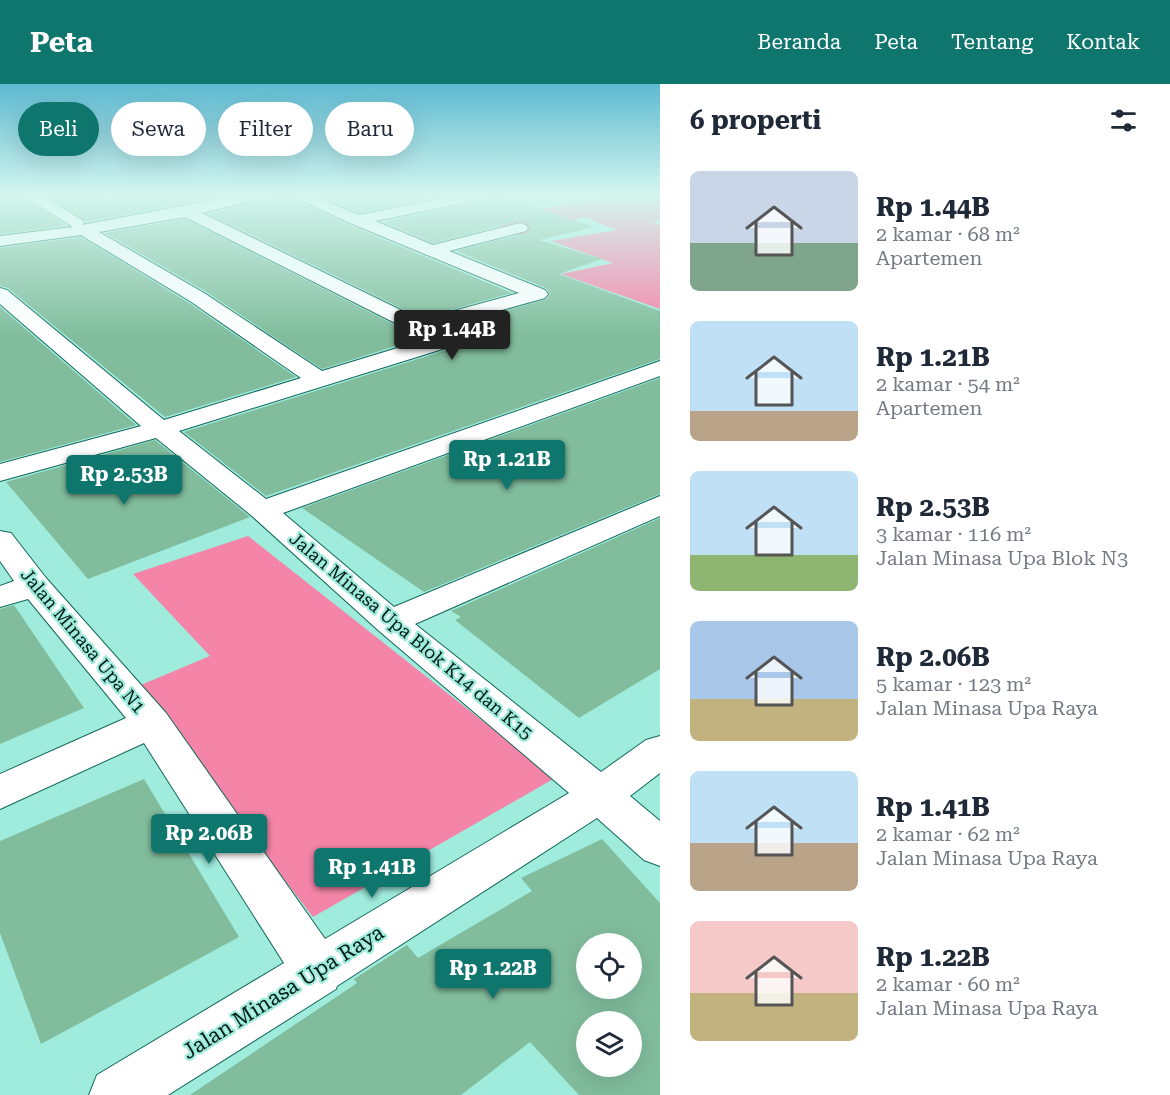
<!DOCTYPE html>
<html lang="id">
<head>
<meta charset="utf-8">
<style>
	body { margin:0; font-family:"Roboto Serif",serif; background:#f2f2f3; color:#1f2937; height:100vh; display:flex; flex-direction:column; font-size:22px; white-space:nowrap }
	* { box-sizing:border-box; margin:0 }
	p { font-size:20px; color:#747a83 }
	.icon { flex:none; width:33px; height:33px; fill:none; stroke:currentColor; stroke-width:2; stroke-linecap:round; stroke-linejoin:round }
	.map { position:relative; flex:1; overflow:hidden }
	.details { display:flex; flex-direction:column; background:#fff; width:510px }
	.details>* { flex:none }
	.guide { position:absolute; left:18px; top:18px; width:552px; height:54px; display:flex; gap:12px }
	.fabs { position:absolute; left:576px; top:849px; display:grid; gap:12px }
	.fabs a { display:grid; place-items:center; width:66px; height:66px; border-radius:50%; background:#fff; box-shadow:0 6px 24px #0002; font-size:30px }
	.price { position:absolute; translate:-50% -51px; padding:0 14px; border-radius:6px; background:#0f766e; color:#fff; font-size:20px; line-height:39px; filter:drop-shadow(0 2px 3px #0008) }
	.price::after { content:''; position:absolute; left:50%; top:36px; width:18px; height:14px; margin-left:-9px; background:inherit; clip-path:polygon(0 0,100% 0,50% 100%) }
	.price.on { background:#222; color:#fff }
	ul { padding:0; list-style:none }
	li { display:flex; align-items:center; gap:18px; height:150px; padding:0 30px }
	li span { display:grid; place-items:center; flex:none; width:168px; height:120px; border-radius:9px; color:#555 }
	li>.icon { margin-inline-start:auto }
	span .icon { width:72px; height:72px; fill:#fffc; stroke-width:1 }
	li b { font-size:26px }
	h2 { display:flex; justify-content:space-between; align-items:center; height:72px; padding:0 30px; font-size:26px }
	.chip { padding:0 21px; border-radius:27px; background:#fff; box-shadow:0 6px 24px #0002; font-size:21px; line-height:54px }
	.chip.on { background:#0f766e; color:#fff }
	header { display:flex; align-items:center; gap:36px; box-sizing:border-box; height:84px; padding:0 30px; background:#0f766e; color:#fff }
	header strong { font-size:28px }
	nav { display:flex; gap:33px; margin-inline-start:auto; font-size:21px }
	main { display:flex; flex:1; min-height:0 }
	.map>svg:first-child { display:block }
	.green { fill:#f484a8 }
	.building { fill:#81bd9d; fill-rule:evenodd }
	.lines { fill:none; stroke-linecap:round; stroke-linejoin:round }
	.minor-casing { stroke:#12675b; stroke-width:2 }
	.minor { fill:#fff; fill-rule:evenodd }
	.labels { text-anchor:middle; stroke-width:4.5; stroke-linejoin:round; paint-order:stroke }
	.street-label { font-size:18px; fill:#001a16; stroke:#9febdc }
	.near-street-label { font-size:21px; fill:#001a16; stroke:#9febdc }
</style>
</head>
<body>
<header>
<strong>Peta</strong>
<nav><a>Beranda</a><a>Peta</a><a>Tentang</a><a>Kontak</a></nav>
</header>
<main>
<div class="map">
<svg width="660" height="1011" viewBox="0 0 660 1011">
	<rect width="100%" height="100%" fill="#9febdc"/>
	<g class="green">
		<polygon points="621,110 660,110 660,136 653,138 660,141 660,225 561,190 613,179 551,157 617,146 584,133 522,152 485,136"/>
		<polygon points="248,452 555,694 313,833 136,603 210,572 133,490"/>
	</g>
	<g class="building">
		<polygon points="0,110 19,110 66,142 0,150"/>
		<polygon points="44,110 100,110 107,115 136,110 233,110 86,138"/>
		<polygon points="273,110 286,110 349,141 512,209 421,234 209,130 270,115"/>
		<polygon points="314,110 452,110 359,129"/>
		<polygon points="498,110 594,143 539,156 602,175 559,190 660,227 660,275 266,412 184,348 450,265 454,258 442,245 547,215 550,210 546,204 456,167 527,149 530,145 527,139 519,137 433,159 383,138 488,116"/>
		<polygon points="185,135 421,254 322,285 205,207 105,149"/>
		<polygon points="81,153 189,219 296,293 165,333 8,204 0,202 0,164"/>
		<polygon points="0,223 136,341 0,378"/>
		<polygon points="660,294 660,410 424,508 302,424"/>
		<polygon points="155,356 250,433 88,495 6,398"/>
		<polygon points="660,434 660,585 579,634 455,536 461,533 451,527"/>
		<polygon points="14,521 84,624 0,660 0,525"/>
		<polygon points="144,695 239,853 41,960 0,849 0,757"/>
		<path d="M602,755L660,819V1011H579L530,958L461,1011H190L357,899L354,895L407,861L418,874L532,807L521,794ZM586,860H632V904H586ZM586,938H632V982H586Z"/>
	</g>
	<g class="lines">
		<defs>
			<path id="minor" d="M21,110H39L82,136L84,139L82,141L246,110H271L269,113L202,129L421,236L519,209L350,139L288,110H308L359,131L464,110H495L488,114L375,137L433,161L520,139L526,141L528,144L526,147L449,167L545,206L548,210L545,214L438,244L452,258L449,263L179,347L266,415L660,277V292L283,429L394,523L660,412V432L415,540L601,688L646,656L660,652V689L630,712L660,737V782L644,776L597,734L337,902L336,905L168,1011H89L97,991L284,879L144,659L0,725V690L126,634L28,515L0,523V502L14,497L0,477V447L11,449L46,494L166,629L325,855L569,709L378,546L252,432L156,354L0,397V380L141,342L0,220V204L7,206L164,336L301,294L190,217L81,151L0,162V152L73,143ZM185,133L427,255L322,287L204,209L99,148Z"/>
		</defs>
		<use href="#minor" class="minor-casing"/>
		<use href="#minor" class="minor"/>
	</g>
	<linearGradient id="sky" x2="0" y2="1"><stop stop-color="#5ebad1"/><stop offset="0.44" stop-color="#d4f6ef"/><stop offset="1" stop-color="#d4f6ef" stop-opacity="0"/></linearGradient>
	<rect width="660" height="252" fill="url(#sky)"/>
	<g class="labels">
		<g class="street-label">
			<text transform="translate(411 552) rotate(40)" y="6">Jalan Minasa Upa Blok K14 dan K15</text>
			<text transform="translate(83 557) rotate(50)" y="6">Jalan Minasa Upa N1</text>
		</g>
		<g class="near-street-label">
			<text transform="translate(283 908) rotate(-32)" y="7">Jalan Minasa Upa Raya</text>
		</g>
	</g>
</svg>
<div class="fabs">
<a><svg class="icon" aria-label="locate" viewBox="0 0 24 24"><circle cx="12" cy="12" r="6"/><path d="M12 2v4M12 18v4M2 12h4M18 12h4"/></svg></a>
<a><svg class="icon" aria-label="layers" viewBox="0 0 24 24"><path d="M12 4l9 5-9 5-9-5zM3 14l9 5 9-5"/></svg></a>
</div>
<b class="price on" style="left:452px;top:277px">Rp 1.44B</b>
<b class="price" style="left:507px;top:407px">Rp 1.21B</b>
<b class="price" style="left:124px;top:422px">Rp 2.53B</b>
<b class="price" style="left:209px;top:781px">Rp 2.06B</b>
<b class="price" style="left:372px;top:815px">Rp 1.41B</b>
<b class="price" style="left:493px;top:916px">Rp 1.22B</b>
<div class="guide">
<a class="chip on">Beli</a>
<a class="chip">Sewa</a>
<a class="chip">Filter</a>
<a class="chip">Baru</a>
</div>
</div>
<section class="details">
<h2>6 properti<svg class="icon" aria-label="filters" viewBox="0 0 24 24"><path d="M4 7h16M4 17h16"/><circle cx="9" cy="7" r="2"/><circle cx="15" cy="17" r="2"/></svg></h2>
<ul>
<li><span style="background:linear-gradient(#c9d6e8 60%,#7fa58c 0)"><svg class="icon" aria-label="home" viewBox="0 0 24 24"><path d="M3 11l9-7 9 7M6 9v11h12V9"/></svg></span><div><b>Rp 1.44B</b><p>2 kamar · 68 m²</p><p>Apartemen</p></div></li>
<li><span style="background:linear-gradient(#bfe0f5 75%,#b9a48a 0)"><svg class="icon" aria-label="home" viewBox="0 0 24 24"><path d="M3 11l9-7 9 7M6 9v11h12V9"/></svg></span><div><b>Rp 1.21B</b><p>2 kamar · 54 m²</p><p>Apartemen</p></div></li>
<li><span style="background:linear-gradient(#bfe0f5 70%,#8fb573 0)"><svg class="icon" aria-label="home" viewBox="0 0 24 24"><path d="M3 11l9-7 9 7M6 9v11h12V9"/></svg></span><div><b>Rp 2.53B</b><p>3 kamar · 116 m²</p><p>Jalan Minasa Upa Blok N3</p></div></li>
<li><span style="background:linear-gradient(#a9c7e8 65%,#c2b280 0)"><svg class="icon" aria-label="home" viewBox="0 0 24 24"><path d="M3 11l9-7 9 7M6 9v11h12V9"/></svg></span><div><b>Rp 2.06B</b><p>5 kamar · 123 m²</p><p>Jalan Minasa Upa Raya</p></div></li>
<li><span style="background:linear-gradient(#bfe0f5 60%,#b9a48a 0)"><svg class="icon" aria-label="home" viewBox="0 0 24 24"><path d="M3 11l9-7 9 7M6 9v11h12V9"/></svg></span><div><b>Rp 1.41B</b><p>2 kamar · 62 m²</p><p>Jalan Minasa Upa Raya</p></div></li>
<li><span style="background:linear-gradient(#f6c9c9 60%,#c2b280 0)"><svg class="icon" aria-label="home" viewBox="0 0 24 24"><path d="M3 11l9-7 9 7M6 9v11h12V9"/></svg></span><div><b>Rp 1.22B</b><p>2 kamar · 60 m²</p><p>Jalan Minasa Upa Raya</p></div></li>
</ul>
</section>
</main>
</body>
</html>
